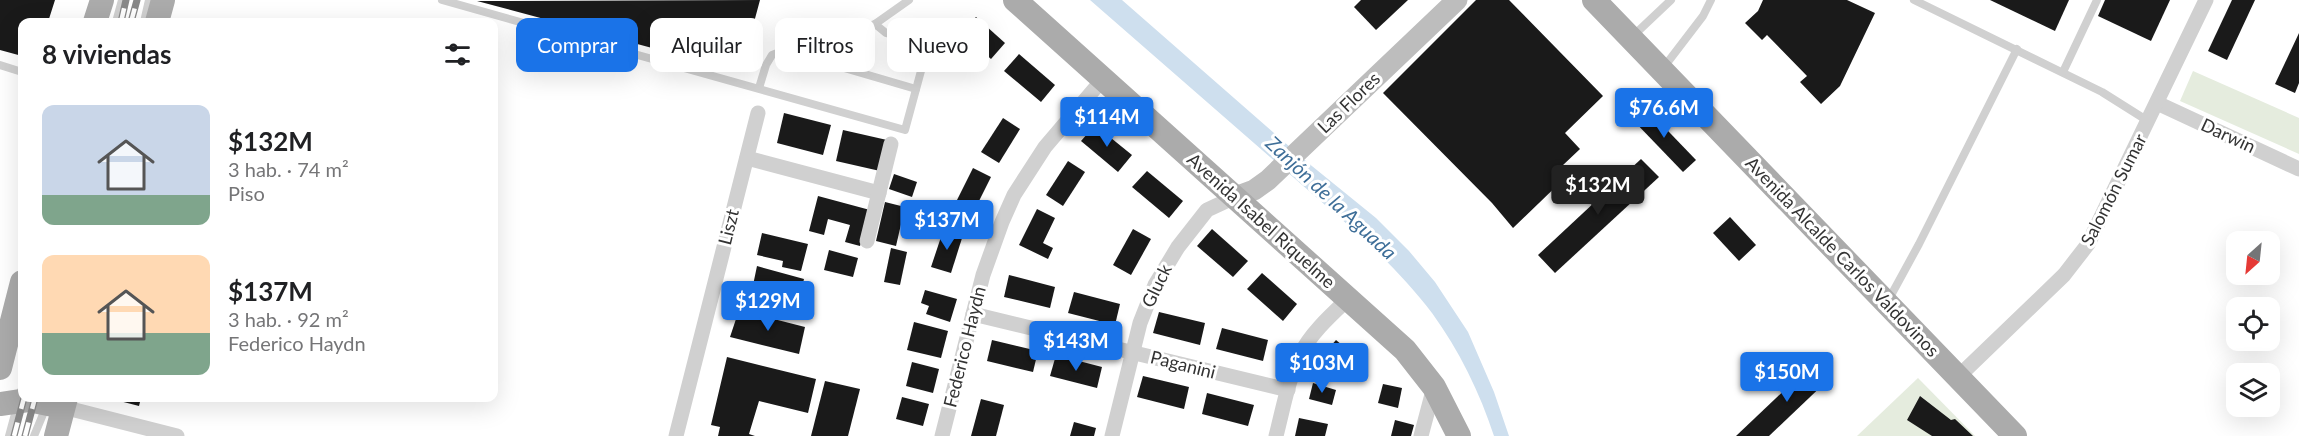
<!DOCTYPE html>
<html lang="es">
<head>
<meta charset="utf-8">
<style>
	body { margin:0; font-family:Lato,sans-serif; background:#f6f6f6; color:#202124; height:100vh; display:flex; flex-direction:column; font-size:22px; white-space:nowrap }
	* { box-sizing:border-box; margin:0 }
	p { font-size:20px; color:#757577 }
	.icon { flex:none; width:33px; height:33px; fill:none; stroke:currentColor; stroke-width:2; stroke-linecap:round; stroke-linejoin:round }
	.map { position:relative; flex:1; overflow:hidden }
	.panel { position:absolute; left:18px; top:18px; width:480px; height:384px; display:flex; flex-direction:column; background:#fff; border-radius:12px; box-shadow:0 6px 24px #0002 }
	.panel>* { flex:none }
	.hud { position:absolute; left:516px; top:18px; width:570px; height:54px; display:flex; gap:12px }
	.needle { width:39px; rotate:207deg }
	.controls { position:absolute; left:2226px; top:231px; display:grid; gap:12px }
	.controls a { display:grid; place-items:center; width:54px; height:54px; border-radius:12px; background:#fff; box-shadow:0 6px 24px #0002; font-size:30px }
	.price { position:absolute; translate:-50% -51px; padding:0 14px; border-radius:6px; background:#1a73e8; color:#fff; font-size:20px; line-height:39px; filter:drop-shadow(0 2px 3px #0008) }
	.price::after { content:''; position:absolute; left:50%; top:36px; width:18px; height:14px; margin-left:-9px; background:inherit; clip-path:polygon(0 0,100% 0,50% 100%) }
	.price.selected { background:#222; color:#fff }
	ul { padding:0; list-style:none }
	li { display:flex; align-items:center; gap:18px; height:150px; padding:0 24px }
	li span { display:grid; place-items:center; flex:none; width:168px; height:120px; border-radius:12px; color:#555 }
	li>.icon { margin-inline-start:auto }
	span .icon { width:72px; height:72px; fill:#fffc; stroke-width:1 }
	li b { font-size:26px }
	h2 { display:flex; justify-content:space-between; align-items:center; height:72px; padding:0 24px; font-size:26px }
	.chip { padding:0 21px; border-radius:12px; background:#fff; box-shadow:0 6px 24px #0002; font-size:21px; line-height:54px }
	.chip.selected { background:#1a73e8; color:#fff }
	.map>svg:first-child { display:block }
	.green { fill:#e5ecde }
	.water { fill:#cedfee }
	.building { fill:#1a1a1a }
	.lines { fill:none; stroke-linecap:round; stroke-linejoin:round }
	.lane { stroke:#d0d0d0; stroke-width:8 }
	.street { stroke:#d0d0d0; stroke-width:15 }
	.secondary { stroke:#bdbdbd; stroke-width:21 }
	.primary { stroke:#ababab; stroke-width:24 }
	.rail-casing { stroke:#888; stroke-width:7 }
	.rail { stroke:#fff; stroke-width:4.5; stroke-dasharray:14; stroke-linecap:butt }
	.labels { text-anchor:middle; stroke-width:6; stroke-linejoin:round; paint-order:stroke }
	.street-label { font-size:18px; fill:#333; stroke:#fff }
	.water-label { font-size:20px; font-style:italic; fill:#3e6e98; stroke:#fff }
</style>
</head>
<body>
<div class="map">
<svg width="2299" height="436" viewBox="0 0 2299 436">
	<rect width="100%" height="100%" fill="#fff"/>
	<g class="green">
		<polygon points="2193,71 2299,118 2299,154 2180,101"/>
		<polygon points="1918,378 1975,436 1857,436"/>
	</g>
	<path class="water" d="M1090,0H1122L1307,162L1376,218L1409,251L1435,282L1468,332L1494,392L1509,436H1494C1480,393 1459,350 1432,313C1414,289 1392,267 1371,245Z"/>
	<g class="building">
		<polygon points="0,0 55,0 48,22 22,22 22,56 0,50"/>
		<polygon points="760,0 753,26 722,18 714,47 671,36 667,52 477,1"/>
		<polygon points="1361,0 1408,0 1376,30 1354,7"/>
		<polygon points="1476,0 1509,0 1603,96 1565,133 1580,149 1562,166 1569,174 1513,228 1492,203 1383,93"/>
		<polygon points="1763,0 1847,0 1875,13 1840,86 1821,104 1800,82 1807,76 1767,35 1762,40 1745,23 1758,11"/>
		<polygon points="1990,0 2069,0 2055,31"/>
		<polygon points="2105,0 2170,0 2151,41 2098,16"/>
		<polygon points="2232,0 2255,0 2227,60 2208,51"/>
		<polygon points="976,17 1005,43 991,59 961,33"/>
		<polygon points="2299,33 2299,83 2295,93 2275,84"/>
		<polygon points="1019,54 1055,85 1041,102 1004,71"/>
		<polygon points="1644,106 1696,160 1683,172 1631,118"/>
		<polygon points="784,113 831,125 823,155 777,143"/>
		<polygon points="1003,118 1020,129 999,163 981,152"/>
		<polygon points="1095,125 1132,155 1118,172 1081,141"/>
		<polygon points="843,130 887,140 880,171 836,161"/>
		<polygon points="1641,159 1659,177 1555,273 1538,255"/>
		<polygon points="1068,161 1085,172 1063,206 1046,195"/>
		<polygon points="973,168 991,177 973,213 955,204"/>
		<polygon points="1147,171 1183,201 1169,218 1132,187"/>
		<polygon points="894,174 917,182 912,197 889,189"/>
		<polygon points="818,196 870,210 860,246 845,242 850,225 828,219 824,235 809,231"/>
		<polygon points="885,202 905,207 896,246 876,241"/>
		<polygon points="1037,209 1055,218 1043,243 1053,248 1048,259 1019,245"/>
		<polygon points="1730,217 1756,245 1739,261 1713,233"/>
		<polygon points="944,228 963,235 951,273 931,267"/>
		<polygon points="1133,229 1151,239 1131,275 1113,265"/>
		<polygon points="1212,229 1248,261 1233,277 1197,246"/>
		<polygon points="762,233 808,244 801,271 782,267 783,261 757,255"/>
		<polygon points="891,248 907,252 900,285 884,282"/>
		<polygon points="829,250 858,258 853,277 824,270"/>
		<polygon points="757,266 804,279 797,308 791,307 789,313 766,305 768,296 752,290"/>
		<polygon points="1262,273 1297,304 1283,321 1247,289"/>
		<polygon points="1009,275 1055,287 1050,308 1004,297"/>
		<polygon points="925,290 957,299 950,322 926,314 929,306 921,303"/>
		<polygon points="1074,292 1120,304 1115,325 1068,313"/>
		<polygon points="739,310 805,327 799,354 730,337"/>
		<polygon points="1159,312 1205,323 1200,345 1153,333"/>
		<polygon points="914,322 948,331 941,358 907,350"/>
		<polygon points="1222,328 1268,340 1263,361 1216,349"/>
		<polygon points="992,340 1038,351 1033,372 987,361"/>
		<polygon points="1336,340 1362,362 1348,378 1322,356"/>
		<polygon points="1056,355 1102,367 1097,388 1050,376"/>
		<polygon points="727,357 816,379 808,413 759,401 749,434 755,436 718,436 720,427 711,425"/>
		<polygon points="912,362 939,369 933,393 906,386"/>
		<polygon points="1814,362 1830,378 1769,436 1736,436"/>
		<polygon points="1143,376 1189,387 1184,409 1137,397"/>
		<polygon points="825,381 860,389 848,436 811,436"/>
		<polygon points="1313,383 1336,390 1332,405 1309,399"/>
		<polygon points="1383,384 1402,388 1398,408 1378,403"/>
		<polygon points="1207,393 1254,405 1248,426 1202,414"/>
		<polygon points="1920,396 1951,420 1955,419 1973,436 1932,436 1907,420"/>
		<polygon points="902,397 929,404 923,426 896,419"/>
		<polygon points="108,398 141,398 139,406"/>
		<polygon points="981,399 1004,405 996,436 971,436"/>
		<polygon points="1299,418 1328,424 1325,436 1295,436"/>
		<polygon points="1395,420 1414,425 1411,436 1391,436"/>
		<polygon points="1074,422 1096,428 1094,436 1070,436"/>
	</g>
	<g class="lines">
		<g class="lane">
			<polyline points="442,0 905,130 928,45 886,33 875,24"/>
			<polyline points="1914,0 2102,92 2148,121"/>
			<polyline points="116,22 122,0"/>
			<polyline points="144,22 149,0"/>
			<polyline points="1634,35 1671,0"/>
			<polyline points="793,47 810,58 916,89"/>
			<polyline points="0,65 22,72"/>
			<polyline points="1664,67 1703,16 1711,0"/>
			<polyline points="2063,72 2097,0"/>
			<polyline points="759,88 766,65 772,55 793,47 875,24 909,0"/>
			<polyline points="1889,299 1919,244 2017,49"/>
			<polyline points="9,436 22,388"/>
			<polyline points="34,436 46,407"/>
		</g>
		<g class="street">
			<polyline points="2157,103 2299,169"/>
			<polyline points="747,158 879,193"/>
			<polyline points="867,241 891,144"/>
			<polyline points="973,314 1288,390"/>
			<polyline points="1958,377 2064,275 2088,244 2206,0"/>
			<polyline points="63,407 177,436"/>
			<polyline points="676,436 758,113"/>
			<polyline points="942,436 983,275 1002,222 1014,195 1045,147 1103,79"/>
			<polyline points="1112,436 1140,323 1155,285 1178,247 1207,210 1235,197"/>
			<path d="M1276,436C1283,409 1288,380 1300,355C1310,334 1331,315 1348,299"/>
			<polyline points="1421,436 1434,387"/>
		</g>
		<polyline class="secondary" points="1235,197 1254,190 1268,180 1457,0"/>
		<g class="primary">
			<polyline points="1015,0 1405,350 1434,387 1459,436"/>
			<polyline points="1594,0 2015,436"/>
			<polyline points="95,22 102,0"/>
			<polyline points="157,22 163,0"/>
			<polyline points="0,368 22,282"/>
			<polyline points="0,404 28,400 63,407"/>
			<polyline points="56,436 66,398"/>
		</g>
		<defs>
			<g id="rail">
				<polyline points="121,22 126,0"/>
				<polyline points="131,22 137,0"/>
				<polyline points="14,436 24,398"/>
				<polyline points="25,436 35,398"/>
			</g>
		</defs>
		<use href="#rail" class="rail-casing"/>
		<use href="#rail" class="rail"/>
	</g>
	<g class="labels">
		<g class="street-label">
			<text transform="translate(1349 103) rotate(-44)" y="6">Las Flores</text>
			<text transform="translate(2228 136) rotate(25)" y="6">Darwin</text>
			<text transform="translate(2114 190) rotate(-63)" y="6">Salomón Sumar</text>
			<text transform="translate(1261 221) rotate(42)" y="6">Avenida Isabel Riquelme</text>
			<text transform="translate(729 227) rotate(-76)" y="6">Liszt</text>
			<text transform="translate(1842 257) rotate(46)" y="6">Avenida Alcalde Carlos Valdovinos</text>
			<text transform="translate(1157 286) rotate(-64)" y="6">Gluck</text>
			<text transform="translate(965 347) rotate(-76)" y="6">Federico Haydn</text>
			<text transform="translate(1183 365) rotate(14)" y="6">Paganini</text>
		</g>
		<g class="water-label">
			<text transform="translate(1331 198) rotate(43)" y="7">Zanjón de la Aguada</text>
		</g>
	</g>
</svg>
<div class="controls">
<a><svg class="needle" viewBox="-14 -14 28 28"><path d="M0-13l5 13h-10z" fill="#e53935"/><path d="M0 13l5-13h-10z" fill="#757577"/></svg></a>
<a><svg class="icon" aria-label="locate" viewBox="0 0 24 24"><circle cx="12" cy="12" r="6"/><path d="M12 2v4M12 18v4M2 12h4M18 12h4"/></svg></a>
<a><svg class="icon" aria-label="layers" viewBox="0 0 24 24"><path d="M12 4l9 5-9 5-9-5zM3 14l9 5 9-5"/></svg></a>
</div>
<b class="price" style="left:1664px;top:139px">$76.6M</b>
<b class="price" style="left:1107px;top:148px">$114M</b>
<b class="price selected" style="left:1598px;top:216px">$132M</b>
<b class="price" style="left:947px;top:251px">$137M</b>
<b class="price" style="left:768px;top:332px">$129M</b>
<b class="price" style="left:1076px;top:372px">$143M</b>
<b class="price" style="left:1322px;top:394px">$103M</b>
<b class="price" style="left:1787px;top:403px">$150M</b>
<div class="hud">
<a class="chip selected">Comprar</a>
<a class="chip">Alquilar</a>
<a class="chip">Filtros</a>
<a class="chip">Nuevo</a>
</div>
<section class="panel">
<h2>8 viviendas<svg class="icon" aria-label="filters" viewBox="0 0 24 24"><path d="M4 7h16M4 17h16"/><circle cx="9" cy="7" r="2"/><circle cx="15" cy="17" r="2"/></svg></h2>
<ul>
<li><span style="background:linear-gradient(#c9d6e8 75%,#7fa58c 0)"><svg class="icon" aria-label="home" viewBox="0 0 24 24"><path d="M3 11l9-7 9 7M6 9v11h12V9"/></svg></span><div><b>$132M</b><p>3 hab. · 74 m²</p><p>Piso</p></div></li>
<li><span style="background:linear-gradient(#ffd9b3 65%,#7fa58c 0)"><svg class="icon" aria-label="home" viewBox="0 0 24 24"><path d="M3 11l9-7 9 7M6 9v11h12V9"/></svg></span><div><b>$137M</b><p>3 hab. · 92 m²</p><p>Federico Haydn</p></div></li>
</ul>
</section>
</div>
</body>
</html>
